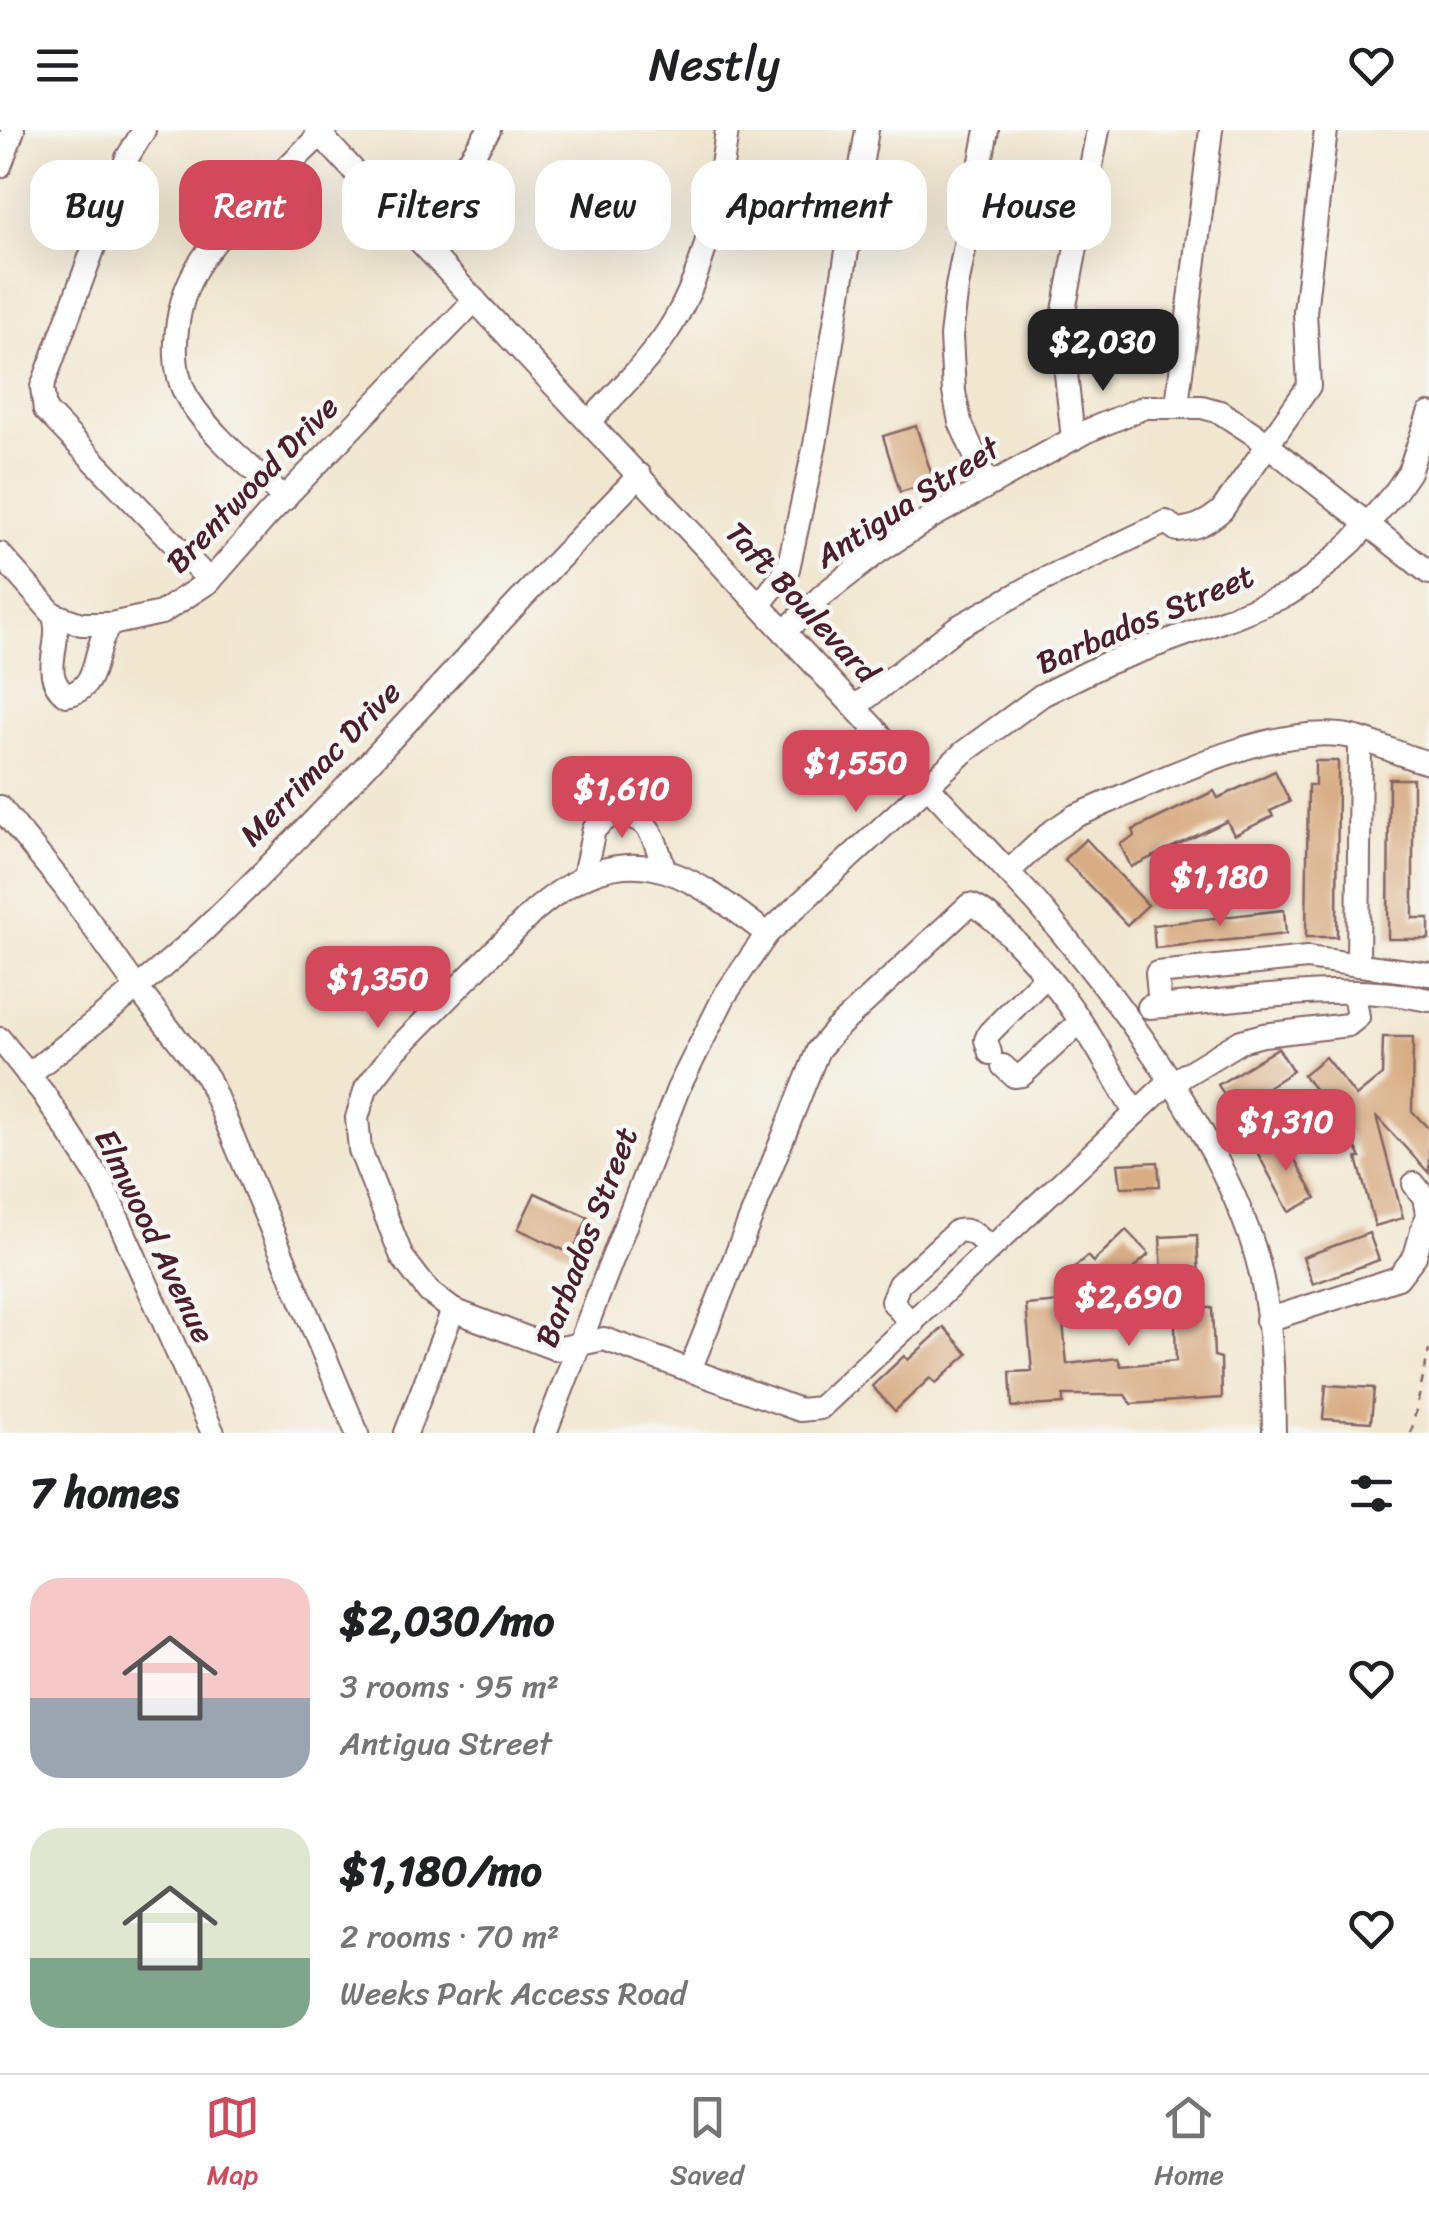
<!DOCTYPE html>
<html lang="en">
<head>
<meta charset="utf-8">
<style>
	body { margin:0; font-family:Sriracha,sans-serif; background:#f2f2f2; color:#202124; height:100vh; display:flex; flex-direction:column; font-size:38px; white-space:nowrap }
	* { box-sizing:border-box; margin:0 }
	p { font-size:32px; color:#757577 }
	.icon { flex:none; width:55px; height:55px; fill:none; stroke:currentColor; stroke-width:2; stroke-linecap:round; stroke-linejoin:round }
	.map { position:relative; height:1303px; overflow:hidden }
	.sheet { display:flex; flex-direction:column; background:#fff; flex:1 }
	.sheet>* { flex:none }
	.guide { position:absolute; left:30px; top:30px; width:1370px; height:90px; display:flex; gap:20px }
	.price { position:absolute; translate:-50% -85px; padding:0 22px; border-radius:20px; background:#d1495b; color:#fff; font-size:32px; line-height:65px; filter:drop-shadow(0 2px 5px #0008) }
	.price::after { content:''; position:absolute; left:50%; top:60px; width:30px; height:22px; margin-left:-15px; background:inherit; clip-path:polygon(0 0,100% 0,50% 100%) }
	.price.active { background:#222; color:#fff }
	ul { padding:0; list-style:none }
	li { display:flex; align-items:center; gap:30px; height:250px; padding:0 30px }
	li span { display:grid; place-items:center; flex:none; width:280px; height:200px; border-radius:30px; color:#555 }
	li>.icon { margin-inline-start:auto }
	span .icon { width:120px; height:120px; fill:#fffc; stroke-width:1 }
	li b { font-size:42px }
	h2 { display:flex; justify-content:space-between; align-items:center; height:120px; padding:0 30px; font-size:42px }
	.chip { padding:0 35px; border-radius:30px; background:#fff; box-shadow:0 10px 40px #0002; font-size:35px; line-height:90px }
	.chip.active { background:#d1495b; color:#fff }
	header { display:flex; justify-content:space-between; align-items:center; height:130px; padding:0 30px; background:#fff; font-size:45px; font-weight:600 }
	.tab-bar { display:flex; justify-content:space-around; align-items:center; height:140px; border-top:2px solid #e0e0e0; background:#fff; font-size:28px; color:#757577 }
	.tab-bar a { display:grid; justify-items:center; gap:5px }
	.tab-bar .active { color:#d1495b }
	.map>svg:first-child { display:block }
	.building { fill:#d8ad85 }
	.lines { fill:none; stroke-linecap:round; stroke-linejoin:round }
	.minor-casing { stroke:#846565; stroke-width:26 }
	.path { stroke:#846565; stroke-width:2.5; stroke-dasharray:8 8; stroke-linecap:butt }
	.minor { stroke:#fff; stroke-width:22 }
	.labels { text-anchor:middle; stroke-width:9; stroke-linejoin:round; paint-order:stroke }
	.street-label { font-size:32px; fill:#4a1f2b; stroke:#f6f6f2 }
</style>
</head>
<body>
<header><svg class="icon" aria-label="menu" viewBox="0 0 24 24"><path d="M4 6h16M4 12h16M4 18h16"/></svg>Nestly<svg class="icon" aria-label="heart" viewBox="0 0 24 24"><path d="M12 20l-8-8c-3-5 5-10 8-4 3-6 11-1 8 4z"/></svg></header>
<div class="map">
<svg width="1429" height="1303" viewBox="0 0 1429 1303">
	<rect width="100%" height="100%" fill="#f6f6f2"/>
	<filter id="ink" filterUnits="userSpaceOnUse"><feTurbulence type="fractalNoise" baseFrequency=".01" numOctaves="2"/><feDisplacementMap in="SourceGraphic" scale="20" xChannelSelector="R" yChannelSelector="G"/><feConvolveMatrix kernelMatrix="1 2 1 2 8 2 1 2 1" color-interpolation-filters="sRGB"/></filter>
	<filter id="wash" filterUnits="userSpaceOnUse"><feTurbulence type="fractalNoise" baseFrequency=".0048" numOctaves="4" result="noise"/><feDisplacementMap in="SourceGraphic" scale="40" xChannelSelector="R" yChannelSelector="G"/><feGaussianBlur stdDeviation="2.25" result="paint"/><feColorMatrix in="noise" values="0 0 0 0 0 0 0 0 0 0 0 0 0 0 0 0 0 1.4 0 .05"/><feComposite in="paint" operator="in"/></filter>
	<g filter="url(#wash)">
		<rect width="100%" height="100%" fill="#f1e7d1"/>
		<g id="blocks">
			<g class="building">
				<polygon points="916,296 934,352 900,362 883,306"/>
				<polygon points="1315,631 1338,631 1337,807 1306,807 1308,655 1315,655"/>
				<polygon points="1275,641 1290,672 1270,681 1273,686 1234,705 1227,691 1131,737 1120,714 1135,706 1133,700 1214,661 1218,668"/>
				<polygon points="1389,649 1413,649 1413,788 1429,788 1429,809 1388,809"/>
				<polygon points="1086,709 1148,775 1127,795 1064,729"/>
				<polygon points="1284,780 1286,804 1155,818 1153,795"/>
				<polygon points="1383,907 1413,907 1412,981 1429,999 1429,1043 1376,986 1403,1088 1375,1096 1357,1028 1361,1028 1348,1002 1303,945 1325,927 1356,966 1382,945"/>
				<polygon points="1278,918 1293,941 1234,979 1218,955"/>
				<polygon points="1282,1006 1316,1068 1289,1082 1256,1020"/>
				<polygon points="1158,1032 1160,1056 1121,1057 1118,1034"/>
				<polygon points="535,1063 588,1087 572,1124 518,1099"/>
				<polygon points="1126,1100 1149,1124 1119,1152 1114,1146 1079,1179 1056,1155 1087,1126 1093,1132"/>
				<polygon points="1369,1103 1379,1130 1313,1154 1303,1127"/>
				<polygon points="1197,1105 1200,1178 1212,1178 1214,1226 1221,1228 1222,1268 1131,1274 1125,1265 1063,1265 1063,1274 1012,1277 1010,1242 1032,1241 1026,1175 1061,1172 1067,1234 1118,1228 1121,1236 1176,1231 1174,1162 1163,1163 1160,1107"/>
				<polygon points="944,1197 968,1224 936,1253 930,1248 895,1281 872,1256 904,1226 908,1230"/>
				<polygon points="1326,1255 1374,1258 1371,1292 1323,1289"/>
			</g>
		</g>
	</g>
	<g filter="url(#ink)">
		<use href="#blocks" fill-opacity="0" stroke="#846565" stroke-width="2.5"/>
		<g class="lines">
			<defs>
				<g id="minor">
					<polyline points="144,0 127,28 42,257 45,280 210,451"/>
					<path d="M316,0L1037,773C1117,868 1208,988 1250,1106C1272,1168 1273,1238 1274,1303"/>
					<polyline points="987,0 957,157 951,206 954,262 960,292 988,355"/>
					<polyline points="0,36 13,0"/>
					<polyline points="403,93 468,32 489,0"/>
					<polyline points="1177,275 1211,0"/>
					<path d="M590,291C616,263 644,236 666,204C706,145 718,70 727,0"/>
					<polyline points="1073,309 1061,197 1098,0"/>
					<path d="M285,369C253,338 213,308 189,270C178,253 175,232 176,212C179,144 211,115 255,70C279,46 301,22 326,0"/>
					<polyline points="0,424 53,484 81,494 111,494 161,483 210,451 267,386 475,170"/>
					<polyline points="760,474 788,439 815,315 867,0"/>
					<path d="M53,484C65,512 37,543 66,565C102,559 91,516 111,494"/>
					<polyline points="785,501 824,464 878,422 930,388 1087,301 1145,277 1202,277 1220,282 1254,304 1429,443"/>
					<path d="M855,577L956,498L1041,451L1166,392L1177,400C1196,398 1207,393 1222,380L1309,256L1305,182L1326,0"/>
					<polyline points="0,677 64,756 137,858 208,948 357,1303"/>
					<path d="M1008,742L1051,702L1075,686C1150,656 1260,597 1340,605C1370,608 1399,626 1429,633"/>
					<path d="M584,746L594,699L612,684C653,685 653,708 665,740"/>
					<path d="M767,804C682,738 627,701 533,782L393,923L366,958L357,988L360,1020L402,1127L429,1162L453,1180L556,1219L604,1209L800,1280L820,1278L1169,952"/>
					<polyline points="1358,835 1360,611"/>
					<polyline points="1160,876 1157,843 1307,828 1429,844"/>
					<path d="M1149,877C1242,872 1336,850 1429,870"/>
					<polyline points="0,909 43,963 102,1053 213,1303"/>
					<polyline points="990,923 986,910 989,903 1045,847"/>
					<polyline points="1003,936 1014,946 1022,945 1080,892"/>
					<path d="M28,945C87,898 148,852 204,800C356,656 492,494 640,345"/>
					<polyline points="1170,954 1241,911 1263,905 1348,895 1358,887 1354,863"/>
					<polyline points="1267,1190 1398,1148 1415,1126 1427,1084 1424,1067 1414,1054"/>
					<path d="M912,1195L892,1171L899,1154L957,1101C972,1098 980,1109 990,1118"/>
					<path d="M690,1240L818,920L835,900L969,775C989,775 1054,854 1068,873C1093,907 1113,946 1134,981"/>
					<polyline points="406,1303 453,1180"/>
					<polyline points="545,1303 678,959 725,865 767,804 964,622 1042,565 1105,534 1233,487 1287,465 1310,450 1353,411 1396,361 1409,342 1429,284"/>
				</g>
			</defs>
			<use href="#minor" class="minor-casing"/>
			<polyline class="path" points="1411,1303 1429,1220"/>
			<use href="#minor" class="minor"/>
		</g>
	</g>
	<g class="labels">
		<g class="street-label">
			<text transform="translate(252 354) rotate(-46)" y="11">Brentwood Drive</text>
			<text transform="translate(907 372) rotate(-33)" y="11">Antigua Street</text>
			<text transform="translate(802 472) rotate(47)" y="11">Taft Boulevard</text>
			<text transform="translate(1145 489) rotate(-23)" y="11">Barbados Street</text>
			<text transform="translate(320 633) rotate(-46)" y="11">Merrimac Drive</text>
			<text transform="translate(155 1106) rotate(64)" y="11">Elmwood Avenue</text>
			<text transform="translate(586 1107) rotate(-69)" y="11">Barbados Street</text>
		</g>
	</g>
</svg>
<b class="price active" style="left:1103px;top:264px">$2,030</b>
<b class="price" style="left:856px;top:685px">$1,550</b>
<b class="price" style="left:622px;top:711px">$1,610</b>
<b class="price" style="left:1220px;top:799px">$1,180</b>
<b class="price" style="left:378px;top:901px">$1,350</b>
<b class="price" style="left:1286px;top:1044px">$1,310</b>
<b class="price" style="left:1129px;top:1219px">$2,690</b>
<div class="guide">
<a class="chip">Buy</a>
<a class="chip active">Rent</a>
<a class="chip">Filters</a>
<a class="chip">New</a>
<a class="chip">Apartment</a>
<a class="chip">House</a>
</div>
</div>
<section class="sheet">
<h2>7 homes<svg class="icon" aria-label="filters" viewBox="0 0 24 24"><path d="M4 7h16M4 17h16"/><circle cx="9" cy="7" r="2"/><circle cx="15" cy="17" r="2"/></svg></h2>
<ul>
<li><span style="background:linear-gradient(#f6c9c9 60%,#9aa5b1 0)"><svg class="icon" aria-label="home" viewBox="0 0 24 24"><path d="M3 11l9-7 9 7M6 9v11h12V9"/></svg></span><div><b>$2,030/mo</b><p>3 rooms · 95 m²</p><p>Antigua Street</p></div><svg class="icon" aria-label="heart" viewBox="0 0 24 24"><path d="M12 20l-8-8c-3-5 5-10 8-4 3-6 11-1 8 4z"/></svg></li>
<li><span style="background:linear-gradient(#dfe7d0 65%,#7fa58c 0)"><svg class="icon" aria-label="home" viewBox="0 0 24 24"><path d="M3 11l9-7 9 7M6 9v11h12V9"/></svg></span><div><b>$1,180/mo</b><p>2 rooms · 70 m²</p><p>Weeks Park Access Road</p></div><svg class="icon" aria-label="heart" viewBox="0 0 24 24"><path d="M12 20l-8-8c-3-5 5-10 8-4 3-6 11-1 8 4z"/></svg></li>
</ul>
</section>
<nav class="tab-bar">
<a class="active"><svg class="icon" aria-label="map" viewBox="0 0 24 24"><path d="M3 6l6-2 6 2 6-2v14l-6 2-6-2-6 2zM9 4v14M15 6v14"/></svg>Map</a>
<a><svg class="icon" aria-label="saved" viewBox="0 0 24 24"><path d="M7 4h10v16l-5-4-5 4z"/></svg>Saved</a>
<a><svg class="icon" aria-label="home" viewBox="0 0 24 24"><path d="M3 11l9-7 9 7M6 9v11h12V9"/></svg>Home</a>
</nav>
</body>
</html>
